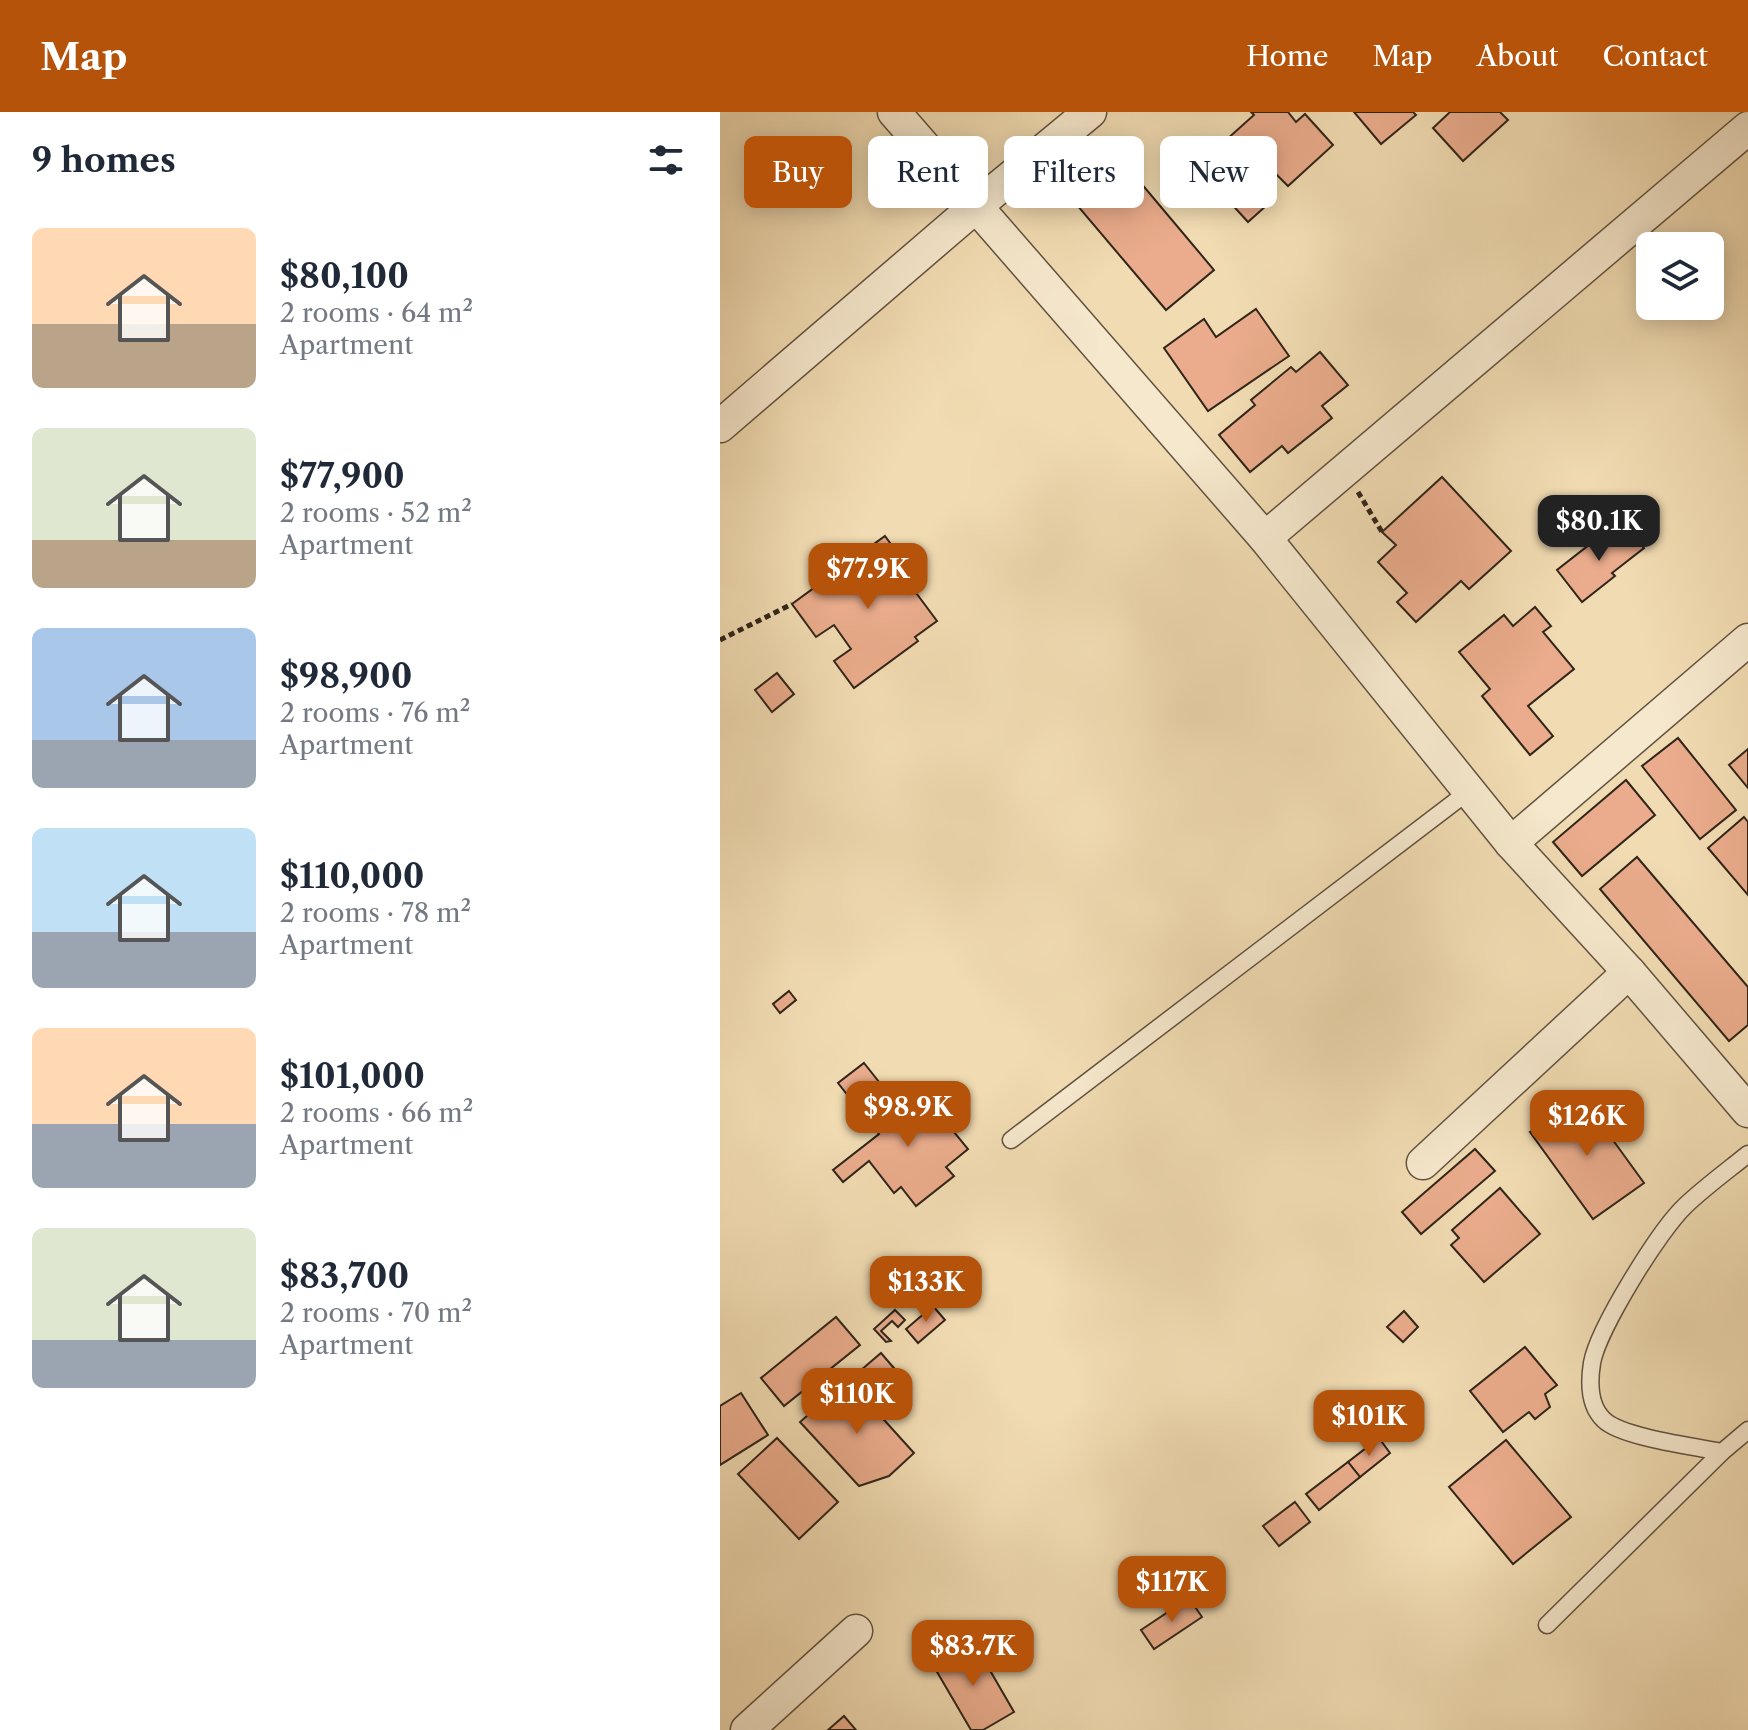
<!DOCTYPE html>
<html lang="en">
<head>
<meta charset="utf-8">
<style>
	body { margin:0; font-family:"Libre Caslon Text",serif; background:#f2f2f3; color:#1f2937; height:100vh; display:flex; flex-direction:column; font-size:30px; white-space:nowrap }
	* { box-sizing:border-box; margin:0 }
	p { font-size:26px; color:#747a83 }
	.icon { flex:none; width:44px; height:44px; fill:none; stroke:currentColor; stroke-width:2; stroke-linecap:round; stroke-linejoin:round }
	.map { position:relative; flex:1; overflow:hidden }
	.side { display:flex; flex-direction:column; background:#fff; width:720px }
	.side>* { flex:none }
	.guide { position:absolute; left:24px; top:24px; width:760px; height:72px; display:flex; gap:16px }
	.fabs { position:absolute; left:916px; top:120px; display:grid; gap:16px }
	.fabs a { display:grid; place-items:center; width:88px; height:88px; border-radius:12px; background:#fff; box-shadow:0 4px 20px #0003; font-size:40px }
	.price { position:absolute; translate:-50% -68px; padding:0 18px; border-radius:16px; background:#b45309; color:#fff; font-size:26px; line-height:52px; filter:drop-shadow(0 2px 4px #0008) }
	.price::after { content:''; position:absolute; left:50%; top:48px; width:24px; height:18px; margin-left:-12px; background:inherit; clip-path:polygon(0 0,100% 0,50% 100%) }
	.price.on { background:#222; color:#fff }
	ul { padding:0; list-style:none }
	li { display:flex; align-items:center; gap:24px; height:200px; padding:0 32px }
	li span { display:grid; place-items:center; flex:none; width:224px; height:160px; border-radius:12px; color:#555 }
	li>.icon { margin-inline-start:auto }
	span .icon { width:96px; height:96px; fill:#fffc; stroke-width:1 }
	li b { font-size:34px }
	h2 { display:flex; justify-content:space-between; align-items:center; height:96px; padding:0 32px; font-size:34px }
	.chip { padding:0 28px; border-radius:12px; background:#fff; box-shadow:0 4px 20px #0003; font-size:28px; line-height:72px }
	.chip.on { background:#b45309; color:#fff }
	header { display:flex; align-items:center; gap:48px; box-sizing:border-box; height:112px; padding:0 40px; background:#b45309; color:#fff }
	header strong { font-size:38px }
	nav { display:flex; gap:44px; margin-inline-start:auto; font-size:28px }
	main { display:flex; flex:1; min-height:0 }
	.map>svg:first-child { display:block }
	.building { fill:#eaac8c; stroke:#302519; stroke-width:2 }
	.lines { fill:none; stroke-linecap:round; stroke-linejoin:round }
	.service-casing { stroke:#60523f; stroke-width:19 }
	.minor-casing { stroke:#60523f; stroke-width:35 }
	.path { stroke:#302519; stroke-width:5; stroke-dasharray:6 4; stroke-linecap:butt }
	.service { stroke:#f6e8cd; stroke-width:16 }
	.minor { stroke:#f6e8cd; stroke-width:32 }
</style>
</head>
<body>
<header>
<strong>Map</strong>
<nav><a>Home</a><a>Map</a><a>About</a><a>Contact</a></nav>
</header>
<main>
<section class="side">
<h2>9 homes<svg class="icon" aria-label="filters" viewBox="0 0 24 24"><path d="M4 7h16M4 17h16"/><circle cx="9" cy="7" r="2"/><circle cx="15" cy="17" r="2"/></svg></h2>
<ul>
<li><span style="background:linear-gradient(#ffd9b3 60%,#b9a48a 0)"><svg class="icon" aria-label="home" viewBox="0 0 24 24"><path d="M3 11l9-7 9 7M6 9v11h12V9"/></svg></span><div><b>$80,100</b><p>2 rooms · 64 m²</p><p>Apartment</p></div></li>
<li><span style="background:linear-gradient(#dfe7d0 70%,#b9a48a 0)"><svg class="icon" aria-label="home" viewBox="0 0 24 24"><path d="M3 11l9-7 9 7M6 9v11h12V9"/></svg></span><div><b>$77,900</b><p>2 rooms · 52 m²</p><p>Apartment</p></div></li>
<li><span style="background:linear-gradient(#a9c7e8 70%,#9aa5b1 0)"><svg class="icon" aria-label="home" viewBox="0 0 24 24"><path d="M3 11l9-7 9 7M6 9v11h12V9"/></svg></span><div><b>$98,900</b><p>2 rooms · 76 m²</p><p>Apartment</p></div></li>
<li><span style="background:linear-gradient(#bfe0f5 65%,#9aa5b1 0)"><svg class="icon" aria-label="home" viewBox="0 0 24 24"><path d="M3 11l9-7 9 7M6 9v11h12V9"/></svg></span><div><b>$110,000</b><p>2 rooms · 78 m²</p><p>Apartment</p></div></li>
<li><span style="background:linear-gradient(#ffd9b3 60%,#9aa5b1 0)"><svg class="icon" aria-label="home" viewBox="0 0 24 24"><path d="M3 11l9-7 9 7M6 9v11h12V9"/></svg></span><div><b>$101,000</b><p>2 rooms · 66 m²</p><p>Apartment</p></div></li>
<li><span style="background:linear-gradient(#dfe7d0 70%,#9aa5b1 0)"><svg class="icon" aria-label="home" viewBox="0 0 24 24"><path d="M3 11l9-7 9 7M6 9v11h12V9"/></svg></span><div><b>$83,700</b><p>2 rooms · 70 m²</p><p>Apartment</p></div></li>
</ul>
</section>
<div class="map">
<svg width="1028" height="1618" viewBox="0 0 1028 1618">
	<rect width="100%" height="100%" fill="#f1dbb2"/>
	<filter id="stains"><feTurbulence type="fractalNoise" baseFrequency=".0025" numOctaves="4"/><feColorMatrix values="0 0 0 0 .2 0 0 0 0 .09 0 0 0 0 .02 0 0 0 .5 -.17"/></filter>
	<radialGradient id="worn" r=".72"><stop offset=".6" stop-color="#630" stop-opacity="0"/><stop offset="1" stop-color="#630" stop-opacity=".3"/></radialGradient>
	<g class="building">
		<polygon points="531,0 568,0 576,10 585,2 613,33 568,74 552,58 531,76 547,93 528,110 477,54 534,3"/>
		<polygon points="634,0 693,0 696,3 661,32"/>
		<polygon points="730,0 780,0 788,8 743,49 713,16"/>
		<polygon points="383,26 494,158 446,198 334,66"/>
		<polygon points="536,197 569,244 488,299 444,236 484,207 496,225"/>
		<polygon points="600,240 628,273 602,294 612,306 568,341 562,334 530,360 499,323 535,293 531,288 571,255 576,260"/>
		<polygon points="722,365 791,439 749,477 741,469 696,510 677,490 687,481 658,450 676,433 662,420"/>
		<polygon points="888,418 896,428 909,418 924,436 892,461 895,464 862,490 837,458"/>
		<polygon points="165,424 189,457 182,462 217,509 195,525 198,529 134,576 114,549 131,537 114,513 96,525 72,492"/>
		<polygon points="815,495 831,514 823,520 854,557 808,594 833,624 810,643 762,584 770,577 739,540 784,503 793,514"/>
		<polygon points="57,561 74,582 52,600 35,578"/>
		<polygon points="958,626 1016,698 980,727 922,654"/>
		<polygon points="1028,637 1028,676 1009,653"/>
		<polygon points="906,668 935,703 862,764 833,730"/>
		<polygon points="1024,705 1028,710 1028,783 988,736"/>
		<polygon points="917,745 1028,875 1028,913 1009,929 880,777"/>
		<polygon points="69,879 76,888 60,901 53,892"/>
		<polygon points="144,951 163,975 137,995 118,971"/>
		<polygon points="174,982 195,1007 219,989 233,1007 229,1014 248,1037 226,1055 234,1064 196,1094 181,1075 174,1081 149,1049 123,1070 113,1058 159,1022 145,1005"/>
		<polygon points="861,984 924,1071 873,1107 810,1020"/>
		<polygon points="755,1037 775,1059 701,1122 682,1100"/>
		<polygon points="780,1076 820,1122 764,1170 731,1133 739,1126 732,1118"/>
		<polygon points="213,1194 225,1208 198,1231 186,1217"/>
		<polygon points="175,1198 185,1208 178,1215 172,1209 161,1219 171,1229 166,1230 154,1217"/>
		<polygon points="684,1199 698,1215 683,1230 667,1215"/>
		<polygon points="116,1205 140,1233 64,1294 41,1266"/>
		<polygon points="805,1235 837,1273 825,1282 830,1295 815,1307 809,1300 783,1320 750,1279"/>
		<polygon points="161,1241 191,1276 171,1293 141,1258"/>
		<polygon points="128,1268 194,1341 169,1364 139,1374 80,1310"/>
		<polygon points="21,1281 48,1323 0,1353 0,1294"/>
		<polygon points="57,1326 118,1390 79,1427 18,1362"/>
		<polygon points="659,1326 670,1341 640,1365 628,1350"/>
		<polygon points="786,1328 851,1405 793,1452 729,1375"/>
		<polygon points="628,1350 640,1365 599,1398 586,1382"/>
		<polygon points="575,1390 590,1410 559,1434 543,1414"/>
		<polygon points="469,1486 482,1505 434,1537 421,1518"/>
		<polygon points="253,1529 294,1600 263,1618 251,1618 213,1553"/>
		<polygon points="124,1604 136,1618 108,1618"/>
	</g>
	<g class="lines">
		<defs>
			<g id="service">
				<polyline points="291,1028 749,679"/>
				<path d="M1002,1340C976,1335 901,1325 884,1308C869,1294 869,1270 872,1251C878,1217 940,1117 966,1093C985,1075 1007,1059 1028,1042"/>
				<polyline points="827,1513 1002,1340 1028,1318"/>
			</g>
			<g id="minor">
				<polyline points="174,0 545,426 791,731 909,860 1028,999"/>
				<polyline points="0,314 255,95 370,0"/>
				<polyline points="545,426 1028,16"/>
				<polyline points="791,731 1028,528"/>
				<polyline points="703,1051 909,860"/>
				<polyline points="27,1618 136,1519"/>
			</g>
		</defs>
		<use href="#service" class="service-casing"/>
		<use href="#minor" class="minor-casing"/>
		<g class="path">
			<polyline points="638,380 662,420"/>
			<polyline points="0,528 72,492"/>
		</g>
		<use href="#service" class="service"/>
		<use href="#minor" class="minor"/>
	</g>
	<rect width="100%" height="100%" filter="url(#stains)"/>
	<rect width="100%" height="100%" fill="url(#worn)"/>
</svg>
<div class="fabs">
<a><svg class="icon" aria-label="layers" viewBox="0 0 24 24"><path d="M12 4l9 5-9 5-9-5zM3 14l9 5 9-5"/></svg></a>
</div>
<b class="price on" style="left:879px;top:451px">$80.1K</b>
<b class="price" style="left:148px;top:499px">$77.9K</b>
<b class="price" style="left:188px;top:1037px">$98.9K</b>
<b class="price" style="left:867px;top:1046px">$126K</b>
<b class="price" style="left:206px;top:1212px">$133K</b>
<b class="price" style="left:137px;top:1324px">$110K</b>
<b class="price" style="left:649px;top:1346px">$101K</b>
<b class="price" style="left:452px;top:1512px">$117K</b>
<b class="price" style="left:253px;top:1576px">$83.7K</b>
<div class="guide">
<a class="chip on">Buy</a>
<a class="chip">Rent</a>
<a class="chip">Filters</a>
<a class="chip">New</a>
</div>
</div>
</main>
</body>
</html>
